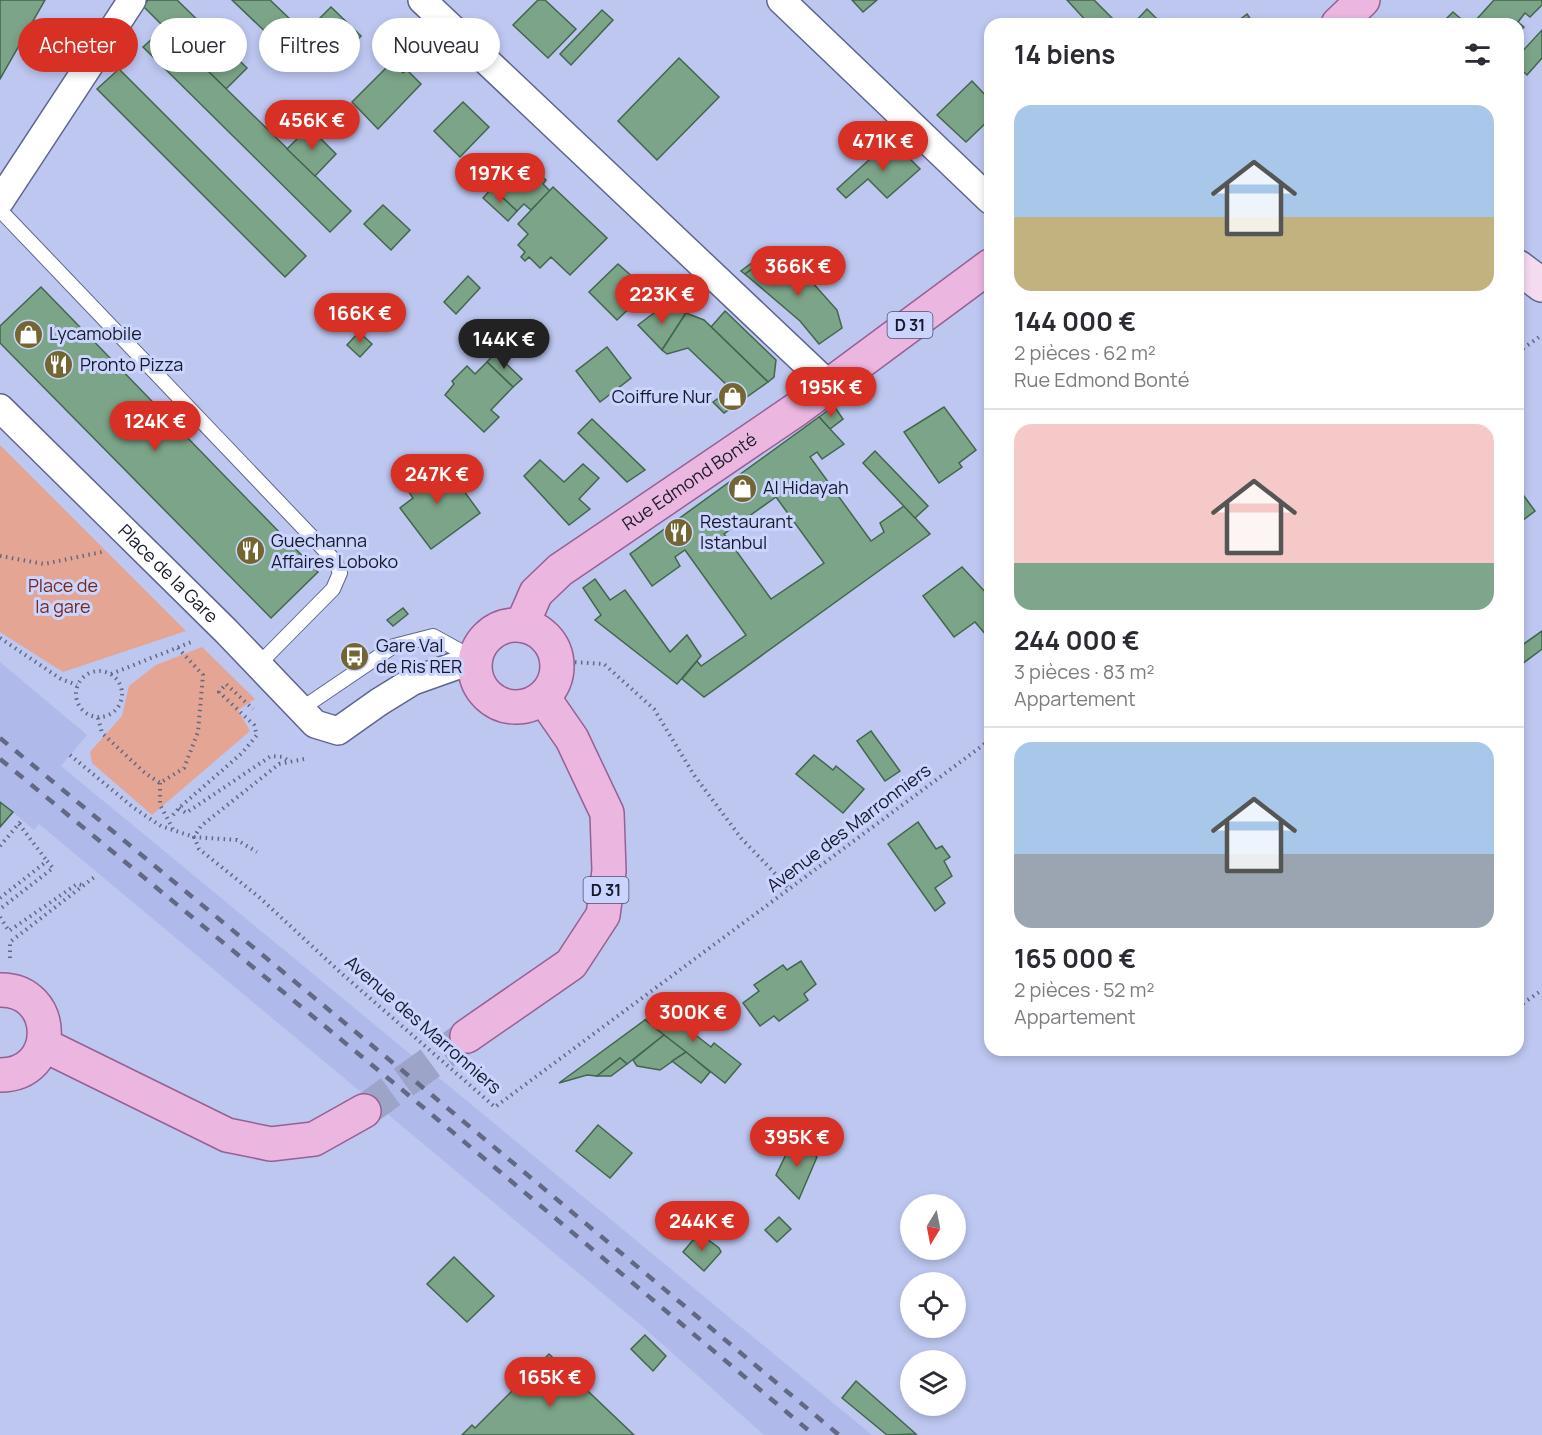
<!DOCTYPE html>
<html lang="fr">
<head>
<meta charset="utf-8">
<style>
	body { margin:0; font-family:Manrope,sans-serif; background:#f7f7f7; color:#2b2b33; height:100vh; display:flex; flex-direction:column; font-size:22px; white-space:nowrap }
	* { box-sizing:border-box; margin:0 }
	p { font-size:20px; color:#7c7c81 }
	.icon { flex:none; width:33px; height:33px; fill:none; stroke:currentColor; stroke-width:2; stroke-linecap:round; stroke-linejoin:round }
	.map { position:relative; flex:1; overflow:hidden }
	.drawer { position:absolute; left:984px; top:18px; width:540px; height:1038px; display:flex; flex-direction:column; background:#fff; border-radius:18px; box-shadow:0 3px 9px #0003 }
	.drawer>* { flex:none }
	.banner { position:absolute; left:18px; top:18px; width:570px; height:54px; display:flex; gap:12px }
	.needle { width:39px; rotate:190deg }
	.fabs { position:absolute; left:900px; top:1194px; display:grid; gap:12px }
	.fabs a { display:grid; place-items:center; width:66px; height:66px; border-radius:50%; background:#fff; box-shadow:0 3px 9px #0003; font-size:30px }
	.price { position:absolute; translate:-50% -51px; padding:0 14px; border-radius:21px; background:#d93025; color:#fff; font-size:20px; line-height:39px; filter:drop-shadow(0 2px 3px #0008) }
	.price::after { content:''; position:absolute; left:50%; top:36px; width:18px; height:14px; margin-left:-9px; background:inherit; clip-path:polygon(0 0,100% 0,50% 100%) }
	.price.selected { background:#222; color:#fff }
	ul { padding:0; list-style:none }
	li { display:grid; align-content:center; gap:12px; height:318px; padding:0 30px }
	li+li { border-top:2px solid #e1e1e2 }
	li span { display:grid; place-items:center; height:186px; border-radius:18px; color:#555 }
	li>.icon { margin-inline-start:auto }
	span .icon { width:108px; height:108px; fill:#fffc; stroke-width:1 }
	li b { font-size:26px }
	h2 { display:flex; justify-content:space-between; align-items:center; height:72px; padding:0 30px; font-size:26px }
	.chip { padding:0 21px; border-radius:27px; background:#fff; box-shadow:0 3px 9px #0003; font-size:21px; line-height:54px }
	.chip.selected { background:#d93025; color:#fff }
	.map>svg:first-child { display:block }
	.built { fill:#afbaea }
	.green { fill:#e4a595 }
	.building { fill:#7ca488; stroke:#41664d; stroke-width:1.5; fill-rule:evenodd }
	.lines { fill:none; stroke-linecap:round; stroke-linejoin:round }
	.primary-tunnel { stroke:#9ca4c8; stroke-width:33; stroke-dasharray:33 16; stroke-linecap:butt }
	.lane-casing { stroke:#5e668b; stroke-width:16 }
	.street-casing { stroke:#5e668b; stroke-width:30 }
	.secondary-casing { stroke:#5e668b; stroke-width:36 }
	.primary-casing { stroke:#976093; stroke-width:36 }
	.path { stroke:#626983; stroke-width:4; stroke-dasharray:1.5 4.5; stroke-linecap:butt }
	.lane { stroke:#fff; stroke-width:14 }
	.street { stroke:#fff; stroke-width:27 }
	.secondary { stroke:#f5dbf0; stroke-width:33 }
	.primary { stroke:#ebb6e0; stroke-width:33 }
	.rail { stroke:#636984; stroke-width:4.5; stroke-dasharray:10 10; stroke-linecap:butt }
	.labels { text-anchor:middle; stroke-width:6; stroke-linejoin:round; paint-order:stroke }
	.shield { fill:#cad4fe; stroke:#4c5268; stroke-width:1.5 }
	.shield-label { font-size:16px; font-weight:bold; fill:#161a28 }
	.poi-label { font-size:18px; fill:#161a28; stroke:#cad4fe; text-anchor:start }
	.street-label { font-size:18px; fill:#161a28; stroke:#cad4fe }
	.park-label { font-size:18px; fill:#792816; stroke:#cad4fe }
</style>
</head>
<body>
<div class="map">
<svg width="1542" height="1435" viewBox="0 0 1542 1435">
	<rect width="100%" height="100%" fill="#bdc7f0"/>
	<polygon class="built" points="0,662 87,735 61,766 872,1435 764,1435 642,1326 39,824 34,830 13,812 0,827"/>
	<g class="green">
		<polygon points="0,445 186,631 63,672 0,632"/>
		<polygon points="202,647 255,699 238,710 250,731 152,815 92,763 90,752 122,716 129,686 156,665"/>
	</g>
	<g class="building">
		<polygon points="0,0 45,0 0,79"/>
		<polygon points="148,0 177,0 247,68 226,89 143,6"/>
		<polygon points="232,0 270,0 292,21 274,40"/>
		<polygon points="538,0 545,0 576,29 548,58 513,25"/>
		<polygon points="852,0 877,0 863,12"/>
		<polygon points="1067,0 1094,0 1118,24 1089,24"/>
		<polygon points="1494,0 1542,0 1542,5 1530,17 1525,13 1518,22 1524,27 1518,33 1518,24 1481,24 1476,20"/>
		<polygon points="331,7 361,36 335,63 307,35 315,27 313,25"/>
		<polygon points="1147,9 1162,24 1133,24"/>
		<polygon points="602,10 613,20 571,65 560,54"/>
		<polygon points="1453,12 1467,24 1441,24"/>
		<polygon points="1247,14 1254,24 1234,24"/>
		<polygon points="164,28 351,211 330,232 143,47"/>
		<polygon points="1542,30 1542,58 1527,75 1518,67 1518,56"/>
		<polygon points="679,58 719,97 657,160 618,121"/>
		<polygon points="392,62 403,73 407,70 421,84 378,129 352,102"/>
		<polygon points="119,69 306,256 285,277 97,89"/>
		<polygon points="972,81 990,100 990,119 966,142 937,115"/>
		<polygon points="463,102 489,127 460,157 434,131"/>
		<polygon points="309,127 336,154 315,176 287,149"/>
		<polygon points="891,140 920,169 887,198 868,179 846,198 837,189"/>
		<polygon points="521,156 546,180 543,184 550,191 531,210 524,204 517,211 492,188"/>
		<polygon points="553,187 607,238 570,275 551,257 540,268 529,257 525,261 521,257 525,252 518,245 528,234 518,224"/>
		<polygon points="492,188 517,211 508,221 483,198"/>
		<polygon points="383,205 410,230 391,250 364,224"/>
		<polygon points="770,249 774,254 745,274 741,271"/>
		<polygon points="774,254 782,263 802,271 837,310 842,328 819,344 800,321 745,274"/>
		<polygon points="618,264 634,278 627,287 639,299 617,320 589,292"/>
		<polygon points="468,276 480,288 456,314 444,302"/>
		<polygon points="41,287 318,572 271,618 0,343 0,326"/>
		<polygon points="663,306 686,313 662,350 638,325"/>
		<polygon points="725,311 776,360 774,377 768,382 711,327"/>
		<polygon points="686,313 704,320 768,382 724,413 713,402 731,389 688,348 667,354 662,350"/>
		<polygon points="359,332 372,344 360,357 347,345"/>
		<polygon points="607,347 631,378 600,402 576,371"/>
		<polygon points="495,353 522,379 513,387 487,362"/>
		<polygon points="487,362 513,387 491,410 499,417 484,432 445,395 454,384 452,381 467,366 475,374"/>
		<polygon points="834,406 843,419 830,429 819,417"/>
		<polygon points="944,407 976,450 959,463 962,467 939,483 904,432"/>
		<path d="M819,417L844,444L822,459L817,452L810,457L871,541L884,532L880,523L904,506L930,534L704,697L682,679L697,661L701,666L746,635L685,550L675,557L680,566L652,586L630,554ZM776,497L824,563L771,599L724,534Z"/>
		<polygon points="592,419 645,470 627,482 578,433"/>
		<polygon points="875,451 928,506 915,518 863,463"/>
		<polygon points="540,460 564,482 583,464 599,478 579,499 590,509 569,525 524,476"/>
		<polygon points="433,466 442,467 447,474 450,472 480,513 431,549 400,508 413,498 404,485 424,469 426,471"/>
		<polygon points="1518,488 1535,511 1518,524"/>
		<polygon points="962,567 990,597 990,634 987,636 975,622 954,637 923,596"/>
		<polygon points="595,579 610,600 625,590 670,652 687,635 701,656 677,684 595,620 601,615 583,588"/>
		<polygon points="403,608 408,614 393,626 387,620"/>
		<polygon points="1542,631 1542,649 1518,667 1518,648"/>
		<polygon points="871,731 900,771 885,781 857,741"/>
		<polygon points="814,755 833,770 836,766 864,789 843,813 796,774"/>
		<polygon points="0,802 13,812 0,827"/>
		<polygon points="918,822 936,849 942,846 950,857 944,861 952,876 935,888 945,903 935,911 888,844"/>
		<polygon points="801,961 816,984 804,994 808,1000 779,1021 774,1016 760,1026 743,1003 759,991 754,985 783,965 787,970"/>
		<polygon points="669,1003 684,1016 682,1018 697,1029 693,1033 711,1047 714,1043 741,1064 725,1083 645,1020"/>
		<polygon points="645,1020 664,1035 627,1064 620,1058 597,1076 587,1075 559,1083"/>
		<polygon points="664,1035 686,1052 660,1070 637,1066 633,1060"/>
		<polygon points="686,1052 710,1072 701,1083 672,1061"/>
		<polygon points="620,1058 627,1064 611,1076 597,1076"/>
		<polygon points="598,1125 632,1153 610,1178 576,1151"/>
		<polygon points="794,1138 817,1157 799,1199 776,1175"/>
		<polygon points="779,1217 791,1229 777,1242 765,1230"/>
		<polygon points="699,1233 719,1248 721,1252 704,1271 683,1252"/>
		<polygon points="454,1257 494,1296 467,1322 427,1284"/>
		<polygon points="645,1335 666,1356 653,1371 631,1349"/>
		<polygon points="549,1354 634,1435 462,1435 472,1425 475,1428"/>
		<polygon points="856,1381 916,1434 887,1435 842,1398"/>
	</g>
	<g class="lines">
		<polyline class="primary-tunnel" points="364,1111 467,1036"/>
		<defs>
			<g id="lane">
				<polyline points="0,210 335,561 340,573 333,589 258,665"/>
				<polyline points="301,709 394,646 433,636 473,658"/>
			</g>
			<g id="street">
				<polyline points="422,0 829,385"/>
				<polyline points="781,0 990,200"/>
				<polyline points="0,201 132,0"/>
				<path id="s1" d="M0,408L226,631L315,724L338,731L379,702L413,681L475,659"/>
			</g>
			<polyline id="secondary" points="1518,267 1542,285"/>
			<g id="primary">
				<polyline points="1338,24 1363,0"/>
				<circle cx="516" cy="666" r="41"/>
				<path id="s2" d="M522,625L536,593L560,570L797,409L990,266"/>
				<path d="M0,990C58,989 60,1075 0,1075"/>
				<polyline points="467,1036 571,964 603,915 609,871 607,813 572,739 543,697"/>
				<polyline points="44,1045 227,1135 271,1144 314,1139 364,1111"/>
			</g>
		</defs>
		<use href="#lane" class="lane-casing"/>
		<use href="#street" class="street-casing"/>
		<use href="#secondary" class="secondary-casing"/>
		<use href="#primary" class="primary-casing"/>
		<g class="path">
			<polyline points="1518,352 1542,335"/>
			<polyline points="0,556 44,564 102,552"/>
			<polyline points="0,638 61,679 77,685"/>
			<polyline points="557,661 604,664 654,709 694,775 741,838 789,888"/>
			<circle cx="99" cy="694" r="23"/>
			<polyline points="111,674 194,641"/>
			<polyline points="98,718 102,733 145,773 160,783 184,768 198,732 203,675 177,647"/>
			<polyline points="70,755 134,808 161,826 194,837 237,840 257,852"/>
			<polyline points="304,759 279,764 201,826 194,837 199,849 259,897 341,973 495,1107 990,740"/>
			<polyline points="160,783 160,805 173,829"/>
			<polyline points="179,808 186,813 271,756 283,757 290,762"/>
			<polyline points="173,815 179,808 242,753 257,735 254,725 219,692 226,684 253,709"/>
			<polyline points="19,824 47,861"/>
			<polyline points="0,846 22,820"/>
			<polyline points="0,898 47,861 53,868 0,909"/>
			<polyline points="0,917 9,931 77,884 83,885"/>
			<polyline points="10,958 10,942 97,875"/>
			<polyline points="1518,1007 1542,990"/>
		</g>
		<use href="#lane" class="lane"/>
		<use href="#street" class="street"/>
		<use href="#secondary" class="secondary"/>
		<use href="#primary" class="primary"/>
		<g class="rail">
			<polyline points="0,738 415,1081 839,1435"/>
			<polyline points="0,759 406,1093 814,1435"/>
		</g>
	</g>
	<defs>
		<symbol id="shop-disc" viewBox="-11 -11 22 22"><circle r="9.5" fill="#736633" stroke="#cad4fe"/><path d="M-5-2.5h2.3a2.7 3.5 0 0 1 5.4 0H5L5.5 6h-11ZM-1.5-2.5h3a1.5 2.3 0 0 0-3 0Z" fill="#fff"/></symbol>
		<symbol id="restaurant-disc" viewBox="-11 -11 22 22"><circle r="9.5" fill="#736633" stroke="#cad4fe"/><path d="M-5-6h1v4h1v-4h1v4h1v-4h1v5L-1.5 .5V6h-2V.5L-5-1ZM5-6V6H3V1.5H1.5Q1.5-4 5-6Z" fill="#fff"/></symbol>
		<symbol id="bus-disc" viewBox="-11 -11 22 22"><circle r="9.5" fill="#736633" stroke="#cad4fe"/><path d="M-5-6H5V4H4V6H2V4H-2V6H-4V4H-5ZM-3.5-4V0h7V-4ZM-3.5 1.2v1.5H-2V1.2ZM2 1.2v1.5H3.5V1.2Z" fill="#fff"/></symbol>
	</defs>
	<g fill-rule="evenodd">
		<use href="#shop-disc" x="12" y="318" width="33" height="33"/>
		<use href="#restaurant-disc" x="42" y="348" width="33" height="33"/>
		<use href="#shop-disc" x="716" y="380" width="33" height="33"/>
		<use href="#shop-disc" x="726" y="472" width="33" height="33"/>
		<use href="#restaurant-disc" x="662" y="516" width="33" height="33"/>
		<use href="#restaurant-disc" x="234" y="534" width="33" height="33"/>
		<use href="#bus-disc" x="338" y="640" width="33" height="33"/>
	</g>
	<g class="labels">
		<g class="shield">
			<rect x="887.5" y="312" width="45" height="26" rx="4.5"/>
			<rect x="583.5" y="877" width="45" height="26" rx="4.5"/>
		</g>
		<g class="shield-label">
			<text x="910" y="331">D 31</text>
			<text x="606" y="896">D 31</text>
		</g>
		<g class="poi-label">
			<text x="49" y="340">Lycamobile</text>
			<text x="80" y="371">Pronto Pizza</text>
			<text x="712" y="403" text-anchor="end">Coiffure Nur</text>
			<text x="763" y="494">Al Hidayah</text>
			<text x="700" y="528">Restaurant<tspan x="700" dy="21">Istanbul</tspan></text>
			<text x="271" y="547">Guechanna<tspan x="271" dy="21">Affaires Loboko</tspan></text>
			<text x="376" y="652">Gare Val<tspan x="376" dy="21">de Ris RER</tspan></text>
		</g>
		<g class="street-label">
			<text dy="6" stroke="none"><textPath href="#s2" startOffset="225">Rue Edmond Bonté</textPath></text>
			<text dy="6" stroke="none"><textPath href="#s1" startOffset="236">Place de la Gare</textPath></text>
			<text transform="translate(849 828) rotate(-37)" y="6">Avenue des Marronniers</text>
			<text transform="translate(423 1025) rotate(41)" y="6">Avenue des Marronniers</text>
		</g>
		<g class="park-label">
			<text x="63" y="592">Place de<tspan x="63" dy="21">la gare</tspan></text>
		</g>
	</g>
</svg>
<div class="fabs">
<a><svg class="needle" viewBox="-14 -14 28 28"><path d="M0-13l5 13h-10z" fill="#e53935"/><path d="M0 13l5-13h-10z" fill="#7c7c81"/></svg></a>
<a><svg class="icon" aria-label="locate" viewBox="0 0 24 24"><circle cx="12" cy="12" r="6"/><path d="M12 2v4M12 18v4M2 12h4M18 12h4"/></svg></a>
<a><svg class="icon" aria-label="layers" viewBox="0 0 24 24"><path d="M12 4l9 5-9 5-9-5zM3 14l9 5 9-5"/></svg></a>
</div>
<b class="price" style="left:312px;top:151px">456K €</b>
<b class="price" style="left:883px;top:172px">471K €</b>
<b class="price" style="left:500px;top:204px">197K €</b>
<b class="price" style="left:798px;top:297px">366K €</b>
<b class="price" style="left:662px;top:325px">223K €</b>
<b class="price" style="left:360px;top:344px">166K €</b>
<b class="price selected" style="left:504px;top:370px">144K €</b>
<b class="price" style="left:831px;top:418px">195K €</b>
<b class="price" style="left:155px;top:452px">124K €</b>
<b class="price" style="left:437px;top:505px">247K €</b>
<b class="price" style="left:693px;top:1043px">300K €</b>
<b class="price" style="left:797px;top:1168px">395K €</b>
<b class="price" style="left:702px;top:1252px">244K €</b>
<b class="price" style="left:550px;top:1408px">165K €</b>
<div class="banner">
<a class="chip selected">Acheter</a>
<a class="chip">Louer</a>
<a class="chip">Filtres</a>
<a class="chip">Nouveau</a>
</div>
<section class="drawer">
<h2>14 biens<svg class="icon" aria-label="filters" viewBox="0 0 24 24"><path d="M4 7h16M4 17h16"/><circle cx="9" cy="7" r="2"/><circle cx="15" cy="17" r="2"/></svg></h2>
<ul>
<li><span style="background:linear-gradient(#a9c7e8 60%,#c2b280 0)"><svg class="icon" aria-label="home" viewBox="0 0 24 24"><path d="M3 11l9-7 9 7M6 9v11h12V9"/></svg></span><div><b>144 000 €</b><p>2 pièces · 62 m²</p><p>Rue Edmond Bonté</p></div></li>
<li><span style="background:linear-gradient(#f6c9c9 75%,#7fa58c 0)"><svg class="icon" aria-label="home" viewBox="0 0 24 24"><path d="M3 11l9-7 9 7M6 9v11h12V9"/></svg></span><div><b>244 000 €</b><p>3 pièces · 83 m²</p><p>Appartement</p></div></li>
<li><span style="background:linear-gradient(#a9c7e8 60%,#9aa5b1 0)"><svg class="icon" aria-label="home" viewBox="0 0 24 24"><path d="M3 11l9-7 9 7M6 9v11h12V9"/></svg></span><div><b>165 000 €</b><p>2 pièces · 52 m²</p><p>Appartement</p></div></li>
</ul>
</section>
</div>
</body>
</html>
